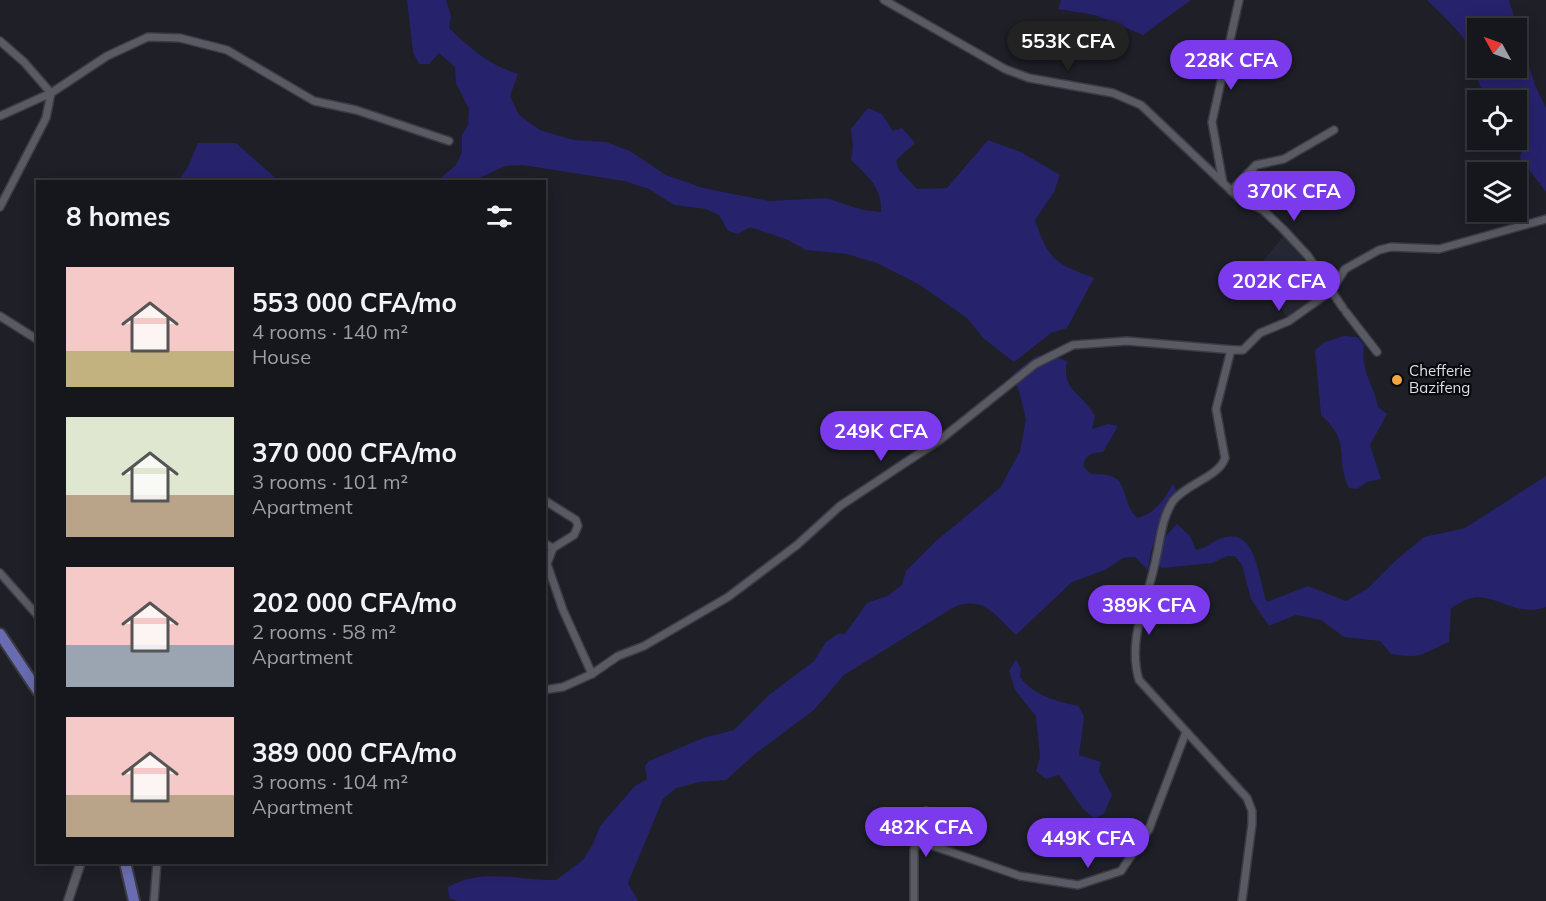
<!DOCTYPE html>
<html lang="en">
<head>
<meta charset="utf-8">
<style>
	body { margin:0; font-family:Mulish,sans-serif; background:#23242a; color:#f1f3f6; height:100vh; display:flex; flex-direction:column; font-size:22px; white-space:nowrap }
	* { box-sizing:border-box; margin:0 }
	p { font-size:20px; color:#9e9fa4 }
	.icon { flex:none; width:33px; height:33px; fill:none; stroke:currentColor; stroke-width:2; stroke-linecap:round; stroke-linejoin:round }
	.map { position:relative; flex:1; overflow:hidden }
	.drawer { position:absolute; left:36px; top:180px; width:510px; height:684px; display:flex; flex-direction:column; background:#16171d; border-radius:0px; box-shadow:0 3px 15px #0003,0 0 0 2px #35363b }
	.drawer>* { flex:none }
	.needle { width:39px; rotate:310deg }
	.tools { position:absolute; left:1467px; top:18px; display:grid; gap:12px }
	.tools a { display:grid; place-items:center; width:60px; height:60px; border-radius:0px; background:#16171d; box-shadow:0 3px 15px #0003,0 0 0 2px #35363b; font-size:30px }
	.price { position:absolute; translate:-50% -51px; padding:0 14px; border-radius:21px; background:#7c3aed; color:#fff; font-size:20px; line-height:39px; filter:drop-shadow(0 2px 3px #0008) }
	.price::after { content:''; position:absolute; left:50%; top:36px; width:18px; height:14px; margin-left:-9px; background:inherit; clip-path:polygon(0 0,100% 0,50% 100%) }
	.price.on { background:#222; color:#fff }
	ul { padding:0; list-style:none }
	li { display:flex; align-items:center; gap:18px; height:150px; padding:0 30px }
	li span { display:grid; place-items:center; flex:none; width:168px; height:120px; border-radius:0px; color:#555 }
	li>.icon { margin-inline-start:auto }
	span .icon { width:72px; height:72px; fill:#fffc; stroke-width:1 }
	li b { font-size:26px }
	h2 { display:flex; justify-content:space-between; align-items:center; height:72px; padding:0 30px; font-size:26px }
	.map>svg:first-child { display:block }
	.built { fill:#252734 }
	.green { fill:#27226c; fill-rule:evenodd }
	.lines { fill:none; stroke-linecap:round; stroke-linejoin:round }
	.minor-casing { stroke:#3b3c43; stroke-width:10 }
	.tertiary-casing { stroke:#3b3c43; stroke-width:11 }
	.primary-casing { stroke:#3b3c43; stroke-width:14 }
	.minor { stroke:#595a63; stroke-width:7 }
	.tertiary { stroke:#595a63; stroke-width:8 }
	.primary { stroke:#6a6cb2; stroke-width:10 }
	.poi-dot { fill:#f2a541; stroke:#09090d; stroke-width:2 }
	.labels { text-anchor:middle; stroke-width:4.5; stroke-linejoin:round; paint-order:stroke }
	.poi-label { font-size:15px; fill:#dedfe4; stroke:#09090d; text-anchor:start }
</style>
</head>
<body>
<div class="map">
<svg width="1546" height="901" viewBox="0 0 1546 901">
	<rect width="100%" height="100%" fill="#1e1f27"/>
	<polygon class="built" points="1284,236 1302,257 1317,282 1316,295 1287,318 1256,269"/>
	<g class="green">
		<path d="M407,0H446L451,16L449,28C471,49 489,65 518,74L510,96L519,115L540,130L573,140L606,142L630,151L666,175L703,188L769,201L826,198L863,210L881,212C883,189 867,175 851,160L853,147L851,129L868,108L882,114L893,131L902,128L915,143L896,160L899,170L917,189L947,188L988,140L1021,152L1060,175L1054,192L1035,220C1049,261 1055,263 1094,278L1067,328L1051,333L1014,362L983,338L967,318L920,285L877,263L847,254L806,250L788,240L750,227L738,234L728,231L719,215L706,209L674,205L649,189L624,181L523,165L505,166L473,181H437L456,165L462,152V135L468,125L469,109L456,83L455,67L439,53L429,64H419L413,52Z"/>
		<polygon points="1061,0 1191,0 1143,35 1095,15 1058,9"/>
		<path d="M1427,0H1509L1535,85L1546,108V192L1520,158L1522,150L1516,140V100H1491C1473,83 1479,74 1473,54C1468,38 1439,12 1427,0ZM1478,28H1516V68H1478Z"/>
		<polygon points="198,143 236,143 279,181 178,181 188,167"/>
		<path d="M1344,336L1357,337L1364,345C1361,375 1373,381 1378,407L1387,414L1370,445L1381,479L1367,482L1357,489L1349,488C1334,456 1353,444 1321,415L1315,350L1325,342Z"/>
		<path d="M1045,354L1067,361C1061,391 1083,393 1095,416L1092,429L1108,424L1118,426L1103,452C1091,453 1086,454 1083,466L1091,474C1134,472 1117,497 1137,518C1156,513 1163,501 1173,484L1179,496C1162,519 1151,541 1148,570L1135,557L1123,558L1105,570L1072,582L1016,635C996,616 984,595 954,607L844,675L814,710L755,754L726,780L699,782L676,788L663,799L628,883L638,901H457L449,898L448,887C482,867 519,881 556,880L583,860L593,844L600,826L635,786L647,779L645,766L649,761L703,738L734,730L770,694L814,661L826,642L838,634H845L867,603L887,596L902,585L906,571L936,541L1000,488L1020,451L1026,419L1019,391L1012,375L1035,357Z"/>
		<path d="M1546,476V607C1516,619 1493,590 1468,599C1462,601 1457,605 1451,608L1449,642C1421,654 1423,659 1391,654L1380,641L1344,637L1321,620L1296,615L1269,626L1251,599L1242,565L1235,556H1227L1212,563L1162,568L1158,563L1164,538L1177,524L1190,536L1196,550C1207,548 1215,539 1226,537C1257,529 1259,583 1267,602L1308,586L1346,601L1367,589L1396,560L1424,537L1465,528Z"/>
		<path d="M1016,659L1021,669L1020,677C1033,695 1057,702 1079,706L1084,717L1079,755L1101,762L1099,771L1112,795L1104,814L1094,818L1083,809L1059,775L1046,779L1036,771L1040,758L1036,716L1015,690L1009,671Z"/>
	</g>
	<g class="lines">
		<defs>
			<g id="minor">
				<polyline points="884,0 1005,69 1029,78 1113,93 1141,105 1239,198 1263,210 1283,229 1308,256 1343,308"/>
				<polyline points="0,41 24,62 51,93 46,118 0,207"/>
				<polyline points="0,116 51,93 107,56 148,37 180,38 227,50 314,101 356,110 449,141"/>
				<polyline points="1223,183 1212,122 1239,0"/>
				<polyline points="1231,191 1256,165 1284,159 1334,130"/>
				<polyline points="1346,312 1377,352"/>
				<polyline points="0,316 38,340"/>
				<polyline points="544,500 576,520 578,526 574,535 553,548 547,564 563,610 592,674"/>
				<polyline points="544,543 553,548"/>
				<polyline points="0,573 38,616"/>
				<polyline points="544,690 563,687 592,674 618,656 644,646 728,597 797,545 840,506 941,439 1035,364 1073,345 1127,341 1235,350"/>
				<polyline points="916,840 1020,876 1078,885 1121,871 1149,829 1186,732"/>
				<polyline points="154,901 157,862"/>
				<polyline points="914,901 914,850 926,811"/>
				<path d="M1242,901L1252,824V811L1247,798L1139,680C1127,639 1147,602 1155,563C1160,543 1161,519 1173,501C1187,483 1219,477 1225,458L1216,409L1231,350H1243L1260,333L1289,321L1331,291L1345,269L1379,250L1391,247L1439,249L1546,219"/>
			</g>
			<polyline id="tertiary" points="68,901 81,862"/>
			<g id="primary">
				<polyline points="0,634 38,691"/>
				<polyline points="125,862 134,901"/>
			</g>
		</defs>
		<use href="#minor" class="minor-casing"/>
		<use href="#tertiary" class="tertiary-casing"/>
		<use href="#primary" class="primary-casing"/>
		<use href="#minor" class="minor"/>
		<use href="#tertiary" class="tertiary"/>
		<use href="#primary" class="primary"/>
	</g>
	<circle class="poi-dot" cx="1397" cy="380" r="6"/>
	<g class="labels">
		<g class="poi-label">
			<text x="1409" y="376">Chefferie<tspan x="1409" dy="17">Bazifeng</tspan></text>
		</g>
	</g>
</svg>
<div class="tools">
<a><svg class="needle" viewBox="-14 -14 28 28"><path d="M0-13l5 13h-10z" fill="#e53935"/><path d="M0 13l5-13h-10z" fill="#9e9fa4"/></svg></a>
<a><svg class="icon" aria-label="locate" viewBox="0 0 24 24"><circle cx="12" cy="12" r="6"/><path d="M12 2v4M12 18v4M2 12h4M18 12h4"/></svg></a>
<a><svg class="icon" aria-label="layers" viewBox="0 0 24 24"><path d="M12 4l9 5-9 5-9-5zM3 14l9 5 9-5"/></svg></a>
</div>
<b class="price on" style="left:1068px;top:72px">553K CFA</b>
<b class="price" style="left:1231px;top:91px">228K CFA</b>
<b class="price" style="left:1294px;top:222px">370K CFA</b>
<b class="price" style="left:1279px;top:312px">202K CFA</b>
<b class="price" style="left:881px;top:462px">249K CFA</b>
<b class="price" style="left:1149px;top:636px">389K CFA</b>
<b class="price" style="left:926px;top:858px">482K CFA</b>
<b class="price" style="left:1088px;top:869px">449K CFA</b>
<section class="drawer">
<h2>8 homes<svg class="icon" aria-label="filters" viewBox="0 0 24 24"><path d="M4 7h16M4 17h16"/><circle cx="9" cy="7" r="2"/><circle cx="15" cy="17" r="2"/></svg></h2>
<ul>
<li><span style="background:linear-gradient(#f6c9c9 70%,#c2b280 0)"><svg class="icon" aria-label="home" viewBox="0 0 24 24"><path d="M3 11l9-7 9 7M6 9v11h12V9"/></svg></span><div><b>553 000 CFA/mo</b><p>4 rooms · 140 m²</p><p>House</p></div></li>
<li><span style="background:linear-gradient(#dfe7d0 65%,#b9a48a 0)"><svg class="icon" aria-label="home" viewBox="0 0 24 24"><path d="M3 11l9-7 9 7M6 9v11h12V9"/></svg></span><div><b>370 000 CFA/mo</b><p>3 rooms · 101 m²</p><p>Apartment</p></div></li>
<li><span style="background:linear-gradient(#f6c9c9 65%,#9aa5b1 0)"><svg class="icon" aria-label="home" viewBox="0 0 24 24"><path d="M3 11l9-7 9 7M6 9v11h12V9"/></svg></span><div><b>202 000 CFA/mo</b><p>2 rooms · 58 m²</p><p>Apartment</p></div></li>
<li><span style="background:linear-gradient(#f6c9c9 65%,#b9a48a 0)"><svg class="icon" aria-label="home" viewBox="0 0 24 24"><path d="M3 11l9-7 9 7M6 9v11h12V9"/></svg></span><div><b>389 000 CFA/mo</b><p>3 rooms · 104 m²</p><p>Apartment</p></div></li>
</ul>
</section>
</div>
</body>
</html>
